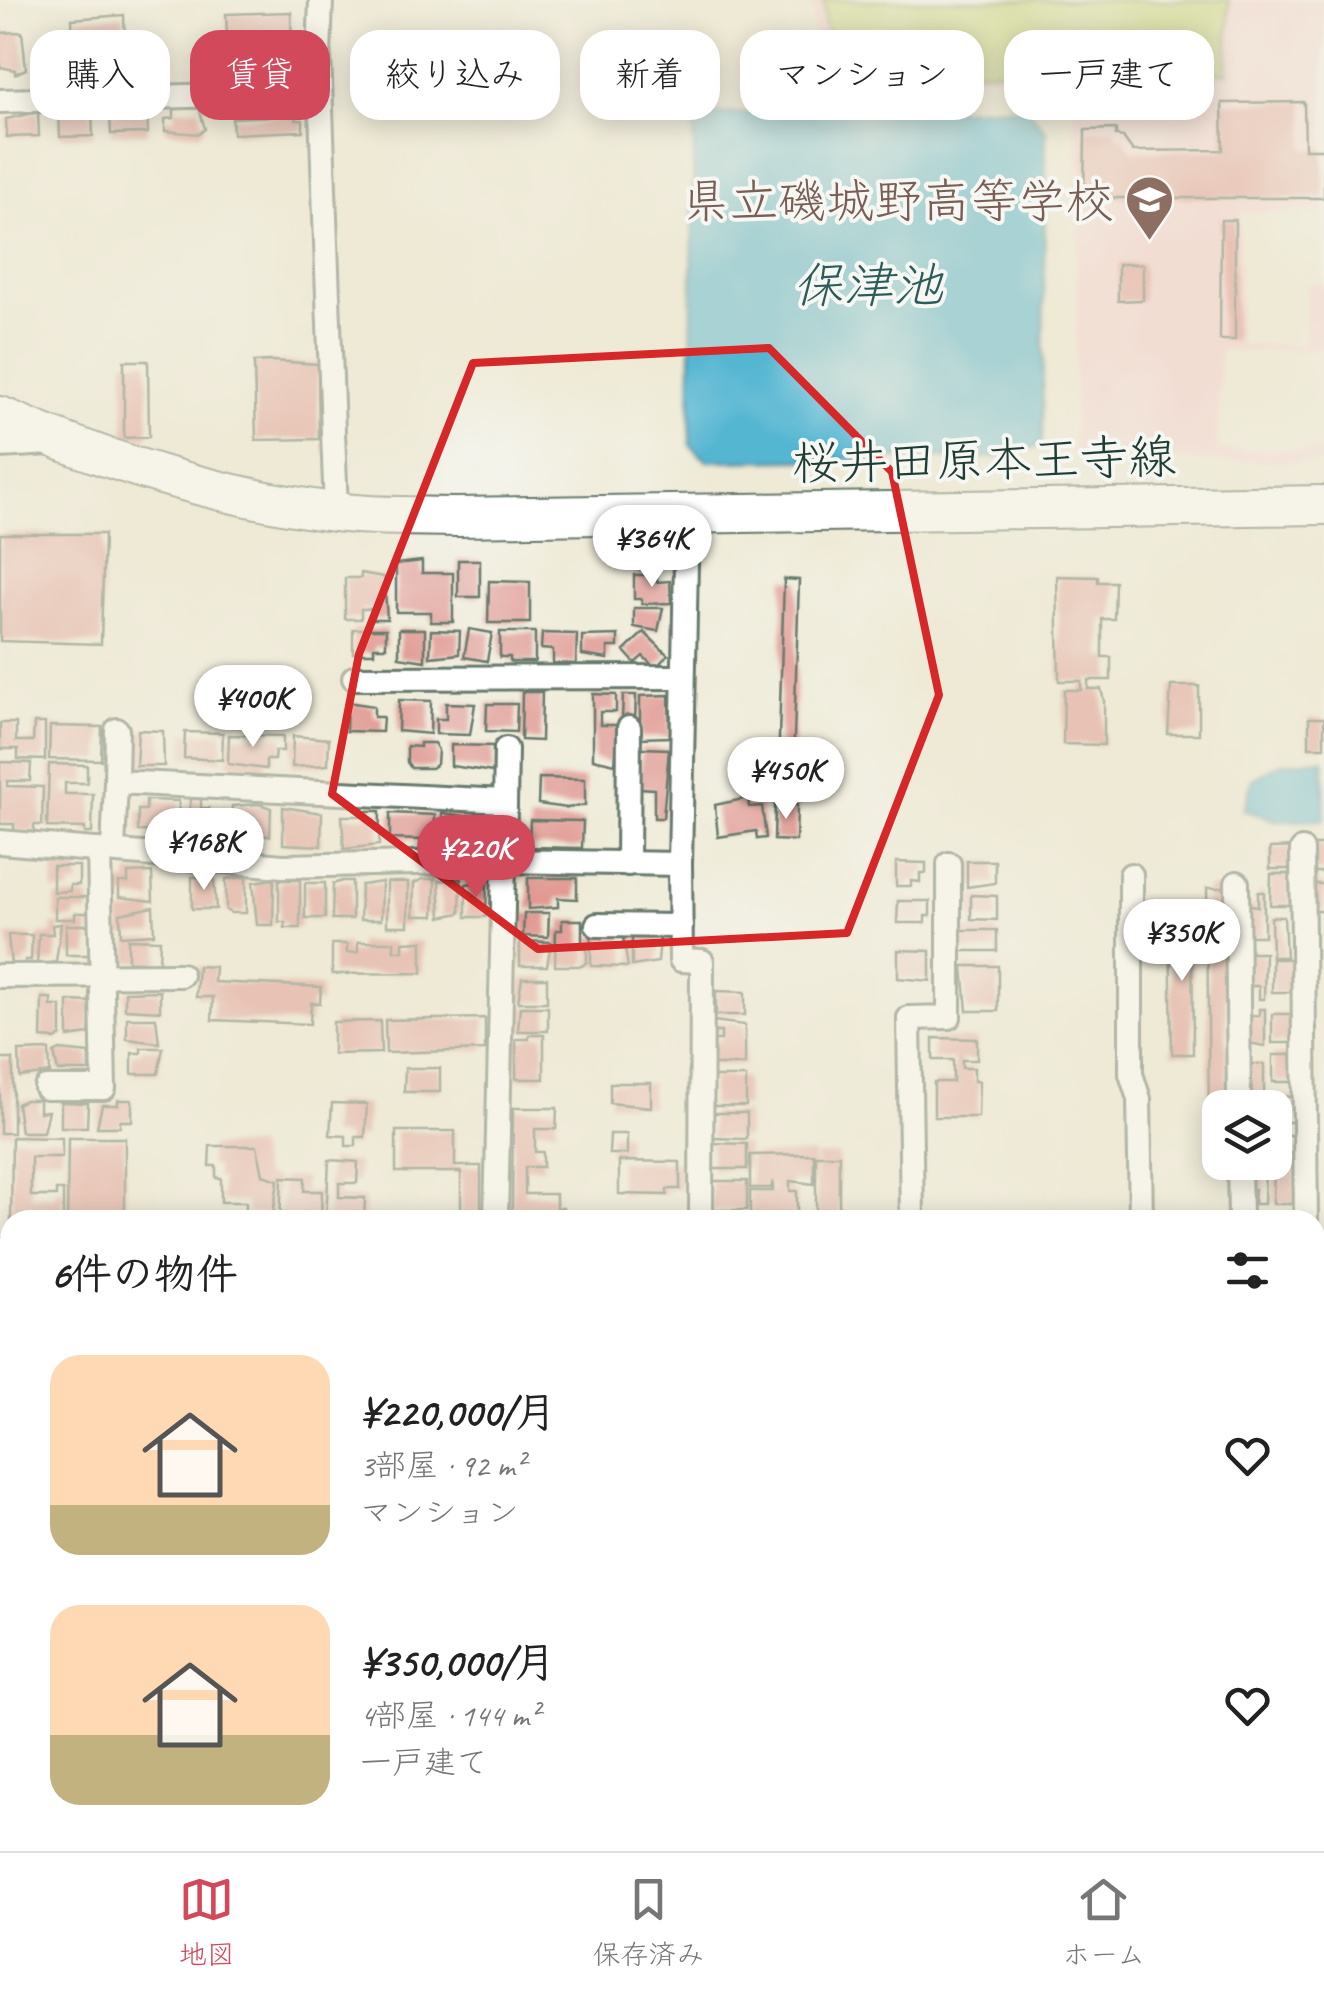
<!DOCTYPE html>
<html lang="ja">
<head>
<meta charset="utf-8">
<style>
	body { margin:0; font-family:Caveat,"Klee One",sans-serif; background:#f2f2f2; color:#222; height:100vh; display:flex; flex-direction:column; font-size:38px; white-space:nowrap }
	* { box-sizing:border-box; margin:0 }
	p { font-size:32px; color:#767676 }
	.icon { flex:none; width:55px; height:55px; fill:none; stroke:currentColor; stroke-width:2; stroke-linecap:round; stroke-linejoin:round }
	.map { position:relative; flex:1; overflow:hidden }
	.side { position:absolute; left:0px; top:1210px; width:1325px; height:642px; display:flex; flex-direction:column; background:#fff; border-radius:30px 30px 0 0; box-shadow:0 5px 25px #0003 }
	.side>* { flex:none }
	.hud { position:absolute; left:30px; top:30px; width:1265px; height:90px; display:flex; gap:20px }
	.buttons { position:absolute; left:1202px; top:1090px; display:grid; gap:20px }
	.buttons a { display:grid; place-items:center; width:90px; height:90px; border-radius:20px; background:#fff; box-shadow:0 5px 25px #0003; font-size:50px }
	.price { position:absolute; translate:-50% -85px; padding:0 22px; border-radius:35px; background:#fff; color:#222; font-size:32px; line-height:65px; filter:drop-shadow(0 2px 5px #0008) }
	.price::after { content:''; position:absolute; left:50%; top:60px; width:30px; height:22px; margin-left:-15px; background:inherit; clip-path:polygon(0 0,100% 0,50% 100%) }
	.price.on { background:#d1495b; color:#fff }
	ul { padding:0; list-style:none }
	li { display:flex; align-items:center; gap:30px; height:250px; padding:0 50px }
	li span { display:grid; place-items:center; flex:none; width:280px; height:200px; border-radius:30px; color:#555 }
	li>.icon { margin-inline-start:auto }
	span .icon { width:120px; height:120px; fill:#fffc; stroke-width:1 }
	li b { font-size:42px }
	h2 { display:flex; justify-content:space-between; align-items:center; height:120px; padding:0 50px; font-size:42px }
	.pill { padding:0 35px; border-radius:30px; background:#fff; box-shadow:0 5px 25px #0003; font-size:35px; line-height:90px }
	.pill.on { background:#d1495b; color:#fff }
	.tab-bar { display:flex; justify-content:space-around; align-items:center; height:140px; border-top:2px solid #e0e0e0; background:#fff; font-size:28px; color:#767676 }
	.tab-bar a { display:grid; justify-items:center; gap:5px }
	.tab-bar .on { color:#d1495b }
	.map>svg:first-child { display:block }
	.built { fill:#f7cfd1; fill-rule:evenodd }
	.green { fill:#c4d476; stroke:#728855; stroke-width:2.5 }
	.water { fill:#54b6d2; stroke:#3a7a83; stroke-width:2.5 }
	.building { fill:#e0968f }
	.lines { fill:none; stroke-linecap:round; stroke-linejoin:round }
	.street-casing { stroke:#677a6c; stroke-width:28 }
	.primary-casing { stroke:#677a6c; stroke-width:42 }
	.street { stroke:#fff; stroke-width:22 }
	.primary { stroke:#fff; stroke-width:38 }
	.marked { fill:none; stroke:#d62828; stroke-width:8; stroke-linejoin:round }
	.labels { text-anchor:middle; stroke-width:8; stroke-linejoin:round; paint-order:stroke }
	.education-label { font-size:48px; fill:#785e54; stroke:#f6f6f2; text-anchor:end }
	.street-label { font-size:48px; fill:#1f3d34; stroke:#f6f6f2 }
	.water-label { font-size:50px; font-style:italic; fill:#2c5b5c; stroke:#f6f6f2 }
</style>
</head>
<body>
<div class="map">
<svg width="1324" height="1851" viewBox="0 0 1324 1851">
	<rect width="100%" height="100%" fill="#f6f6f2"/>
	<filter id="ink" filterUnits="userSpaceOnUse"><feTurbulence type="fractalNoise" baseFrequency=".01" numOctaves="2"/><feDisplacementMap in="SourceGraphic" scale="20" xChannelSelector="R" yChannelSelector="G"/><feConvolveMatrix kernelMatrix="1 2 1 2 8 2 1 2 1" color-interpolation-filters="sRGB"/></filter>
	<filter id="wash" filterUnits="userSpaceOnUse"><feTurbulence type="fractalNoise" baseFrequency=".0048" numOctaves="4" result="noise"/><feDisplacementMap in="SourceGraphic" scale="40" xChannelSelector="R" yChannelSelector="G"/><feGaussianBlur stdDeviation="2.25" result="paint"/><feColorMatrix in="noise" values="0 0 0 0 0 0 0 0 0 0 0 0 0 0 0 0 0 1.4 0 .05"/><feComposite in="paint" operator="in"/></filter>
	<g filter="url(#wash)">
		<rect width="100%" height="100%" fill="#eeead5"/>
		<path class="built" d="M812,0H824L825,27L1227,72L1229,0H1324V149H1305L1303,102L1223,103V150L1133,151L1123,137L1116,136L1115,129L1086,130L1084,198H1324V212L1240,213L1239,345H1304L1306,284L1324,283V350H1220L1218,449L1324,450V463L1082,459L1073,454L1078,211L1073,88L1064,77L815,74ZM1222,220L1235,221V340H1220Z"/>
		<polygon class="green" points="824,0 1229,0 1227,73 861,69 825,27"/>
		<g class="water">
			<polygon points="1026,107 1046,131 1042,444 1010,457 707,461 690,445 694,122 706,114"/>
			<polygon points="1324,759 1324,820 1278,821 1244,810 1252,779 1282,763"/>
		</g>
		<g id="blocks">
			<g class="building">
				<polygon points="291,12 292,53 263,54 259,43 241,44 241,35 227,35 226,14"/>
				<polygon points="124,15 125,46 73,47 72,19"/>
				<polygon points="22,32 26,69 15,74 15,70 0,67 0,33"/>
				<polygon points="1304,102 1305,149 1324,149 1324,198 1084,198 1085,130 1116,129 1116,136 1123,137 1133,151 1223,150 1222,103"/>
				<polygon points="278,107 291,107 296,120 303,120 303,131 233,134 232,118 278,116"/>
				<polygon points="199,108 205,129 199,134 165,131 165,119 174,118 174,109"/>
				<polygon points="92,110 93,136 60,137 59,111"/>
				<polygon points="147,111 148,133 111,134 110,113"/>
				<polygon points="38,112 39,136 7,137 6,119"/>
				<polygon points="1221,220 1235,220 1235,340 1220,340"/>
				<polygon points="1118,264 1143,264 1143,300 1118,301"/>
				<polygon points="124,361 148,361 149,437 124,438"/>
				<polygon points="272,361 318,364 319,439 256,440 254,362"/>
				<polygon points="0,534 104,534 101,644 0,641"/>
				<polygon points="636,542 669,542 668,559 663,559 658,570 635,569"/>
				<rect x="458" y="560" width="22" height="37"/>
				<polygon points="422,561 422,573 453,573 453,622 431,622 431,612 396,612 396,564"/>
				<polygon points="361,573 384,577 387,619 373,619 373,609 361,609 361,619 345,619 345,578 361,578"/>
				<polygon points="634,575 657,575 657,582 670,581 671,603 642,604 642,599 634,599"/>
				<polygon points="1057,576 1098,577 1098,582 1115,582 1114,619 1102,619 1102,657 1111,657 1111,680 1088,680 1088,689 1101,689 1104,701 1104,745 1063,744 1064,690 1081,690 1081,681 1059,681"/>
				<polygon points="784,579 799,580 793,770 778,770"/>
				<polygon points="489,581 530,582 530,623 488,623"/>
				<polygon points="634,608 663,608 658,631 634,627"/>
				<polygon points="353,629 386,629 386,647 374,647 374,653 353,653"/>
				<polygon points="399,629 425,629 425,661 399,657"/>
				<polygon points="469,629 492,633 487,661 464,657"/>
				<polygon points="431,630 460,631 459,654 430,657"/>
				<polygon points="500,632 535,632 535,662 510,662 510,657 500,657"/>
				<polygon points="644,632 668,655 655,668 643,656 635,663 624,651"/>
				<polygon points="542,633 577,634 576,664 553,663 553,650 541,649"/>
				<polygon points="618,635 618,647 608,647 608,659 582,655 582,636"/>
				<polygon points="1171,686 1199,686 1199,734 1168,734"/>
				<polygon points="522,692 542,692 541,741 521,740"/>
				<polygon points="593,694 616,695 616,712 600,712 600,725 619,725 615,764 593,759"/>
				<polygon points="623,695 636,695 635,720 622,719"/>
				<polygon points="669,695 670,737 640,738 640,696"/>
				<polygon points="399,700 431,701 430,734 398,731"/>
				<polygon points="347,702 374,706 374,717 383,717 382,732 346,731"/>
				<polygon points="446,703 475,704 470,735 436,734 436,719 446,719"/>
				<polygon points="487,704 517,704 516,732 486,731"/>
				<rect x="1309" y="718" width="15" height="29"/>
				<polygon points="0,723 16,723 16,741 33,741 34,723 45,723 45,760 18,759 18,749 0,749"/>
				<polygon points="50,726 102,727 101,760 49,759"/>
				<polygon points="138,730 163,731 164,766 136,766"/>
				<polygon points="185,732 223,733 222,760 184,758"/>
				<polygon points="229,735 283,736 283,751 275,751 274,760 266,760 266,769 228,764"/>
				<polygon points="293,736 329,739 328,765 292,767"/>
				<polygon points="420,743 434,743 438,750 437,764 431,768 411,768 407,762 407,746 420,747"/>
				<polygon points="451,745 493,746 493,772 451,766"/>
				<polygon points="641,748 669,749 663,818 654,818 654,789 640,788"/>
				<polygon points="0,762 31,763 30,781 7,781 7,786 43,787 42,825 34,825 34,832 14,831 14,824 0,824"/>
				<polygon points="49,764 87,765 87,783 65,783 65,794 93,794 92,833 85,833 85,828 47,827"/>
				<polygon points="539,778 585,779 585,805 567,808 538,804"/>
				<polygon points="748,798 749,807 762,806 766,838 757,839 756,831 718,837 715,805"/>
				<polygon points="191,799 201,799 201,808 209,808 208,840 185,839"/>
				<polygon points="146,800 179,801 178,838 165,838 166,832 138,831 138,810 146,810"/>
				<polygon points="259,804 271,808 270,836 231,835 232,806"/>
				<polygon points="775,804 797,805 796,841 774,840"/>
				<polygon points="283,807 322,813 321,846 283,844"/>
				<polygon points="367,811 380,811 379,845 344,849 342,816 366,816"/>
				<polygon points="390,813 435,815 434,841 421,844 421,840 390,839"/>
				<polygon points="442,813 478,818 478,839 471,839 471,846 441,848"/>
				<polygon points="530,820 583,821 582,848 529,847"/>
				<rect x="1314" y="845" width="10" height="27"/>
				<polygon points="1298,847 1291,869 1270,869 1270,848"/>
				<polygon points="967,861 995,861 995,883 967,887"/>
				<polygon points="896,862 926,863 926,873 920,873 920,882 911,881 911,886 896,886"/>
				<polygon points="53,866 79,866 79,885 70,885 70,891 53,892"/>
				<polygon points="152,872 153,901 119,897 119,882 128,882 128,873"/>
				<polygon points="1271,874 1290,874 1290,905 1270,905"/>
				<polygon points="192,877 214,877 216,909 192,909"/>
				<polygon points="246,877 246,913 231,913 226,910 226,879"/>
				<polygon points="528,878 577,878 577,899 558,898 558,907 528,909"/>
				<polygon points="274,879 273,925 257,925 253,882"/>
				<polygon points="423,879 435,879 434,916 413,916 414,883"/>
				<polygon points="461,879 460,913 441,917 439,881"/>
				<polygon points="279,880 300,880 300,928 285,928 285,922 279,922"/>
				<polygon points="342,881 352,881 352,919 332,919 333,884"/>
				<polygon points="487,881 486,917 466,917 466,884"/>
				<polygon points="382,882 381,920 360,920 361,885"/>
				<rect x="387" y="882" width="21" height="44"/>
				<rect x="305" y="883" width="20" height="35"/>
				<rect x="1314" y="884" width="10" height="27"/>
				<polygon points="1207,888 1225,888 1227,1108 1220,1108 1220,1139 1209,1139"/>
				<polygon points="1258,892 1264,892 1264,936 1247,936 1247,911 1249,905 1258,906"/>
				<polygon points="971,895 997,896 997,920 971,919"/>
				<polygon points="55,897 89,897 89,913 75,913 75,919 55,919"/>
				<polygon points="898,901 930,901 930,916 925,916 925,923 897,923"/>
				<polygon points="153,907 154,934 121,936 120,914"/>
				<polygon points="524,913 549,913 548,937 523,936"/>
				<polygon points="1170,916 1192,916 1193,1054 1172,1054"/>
				<polygon points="1271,917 1284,917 1286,957 1272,957"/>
				<polygon points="562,920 582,920 582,947 587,947 587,962 582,966 555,966 556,930 562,930"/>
				<polygon points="61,924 56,962 37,965 39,934 53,934 52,925"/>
				<rect x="66" y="925" width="23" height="30"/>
				<rect x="960" y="930" width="37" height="21"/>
				<polygon points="8,935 32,935 31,960 25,960 25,965 11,965"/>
				<polygon points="632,936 660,937 658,962 632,966"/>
				<polygon points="591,937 623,937 628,967 591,966"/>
				<polygon points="128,939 160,940 159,964 141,967 141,962 128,962"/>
				<polygon points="422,941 422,973 332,974 332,944 347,944 347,953 358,952 358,942 394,942 394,951 403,951 403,942"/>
				<polygon points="520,941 551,942 547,966 520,966"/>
				<polygon points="898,950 930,951 930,981 898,978"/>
				<polygon points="1247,953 1265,953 1264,999 1259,999 1259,986 1247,986"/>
				<rect x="1272" y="959" width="22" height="33"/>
				<polygon points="198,966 215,967 214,982 321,987 320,1003 311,1003 310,1024 212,1020 213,997 196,997"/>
				<polygon points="963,966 998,966 998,1011 967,1011"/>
				<polygon points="522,978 547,978 547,1002 518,1002"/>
				<polygon points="160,991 160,1011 125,1009 125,992"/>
				<polygon points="716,991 745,992 745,1015 716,1015"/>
				<polygon points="42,998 51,998 51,1006 61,1006 61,1036 55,1039 41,1038"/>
				<polygon points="68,1001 92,1002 89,1034 68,1037"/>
				<polygon points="520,1007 548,1007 548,1031 518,1031"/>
				<polygon points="1259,1009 1265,1009 1265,1046 1248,1043 1248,1016 1259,1016"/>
				<rect x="1272" y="1014" width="23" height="29"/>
				<polygon points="127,1018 156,1018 159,1043 127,1039"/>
				<polygon points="485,1018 485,1050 386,1053 385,1020"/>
				<polygon points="380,1021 381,1053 333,1054 333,1022"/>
				<polygon points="713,1021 745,1025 745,1065 711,1065 711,1040 721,1040 721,1032 713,1032"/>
				<polygon points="529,1035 544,1035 544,1079 516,1079 516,1039 529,1039"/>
				<polygon points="933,1038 977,1039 977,1060 962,1060 962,1068 974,1068 974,1081 979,1081 978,1117 934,1117 934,1082 953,1082 953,1060 933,1060"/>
				<polygon points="141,1048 163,1048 158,1074 132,1074 132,1053 141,1053"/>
				<polygon points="49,1050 50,1073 20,1077 19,1051"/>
				<polygon points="60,1050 89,1053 89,1071 58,1071 54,1053"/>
				<rect x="1273" y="1055" width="21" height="27"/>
				<rect x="0" y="1059" width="13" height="74"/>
				<rect x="1250" y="1064" width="14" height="31"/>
				<polygon points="405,1068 440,1068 440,1092 404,1092"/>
				<polygon points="712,1077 746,1077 746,1106 711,1106"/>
				<polygon points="610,1083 651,1083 651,1107 610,1103"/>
				<polygon points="1296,1096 1296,1122 1275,1122 1273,1098"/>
				<polygon points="25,1100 39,1100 39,1112 48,1111 43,1132 21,1132 17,1104"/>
				<polygon points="118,1100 132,1100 132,1121 120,1121 120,1127 97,1127 102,1105 118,1105"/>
				<polygon points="61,1102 88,1103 87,1127 61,1127"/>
				<polygon points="332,1103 367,1104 365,1137 356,1137 356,1146 346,1146 346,1136 330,1135"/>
				<polygon points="513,1108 557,1108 556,1129 535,1129 535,1152 543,1152 543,1167 525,1167 525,1194 556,1194 556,1208 563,1208 563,1220 512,1220"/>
				<polygon points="711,1113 747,1113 747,1139 711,1138"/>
				<polygon points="396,1131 455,1131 455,1166 481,1166 481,1220 461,1220 461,1172 396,1172"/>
				<polygon points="610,1134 627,1134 627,1154 609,1154"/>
				<polygon points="1275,1135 1296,1135 1296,1152 1275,1157"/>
				<polygon points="12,1137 62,1138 62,1157 31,1157 31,1196 56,1196 56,1190 63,1190 63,1220 11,1220"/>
				<polygon points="68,1138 125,1138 125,1220 67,1220"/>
				<polygon points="711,1143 747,1144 747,1169 711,1169"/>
				<polygon points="210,1146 257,1146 263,1175 278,1180 273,1215 252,1215 246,1211 246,1202 221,1202 221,1178 216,1178 216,1166 209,1166"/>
				<polygon points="814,1154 814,1184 790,1181 790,1191 797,1191 797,1220 750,1220 750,1191 773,1191 773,1181 771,1188 750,1188 750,1155"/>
				<rect x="816" y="1155" width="23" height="65"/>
				<polygon points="329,1160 358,1162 357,1183 339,1183 339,1197 365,1198 364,1220 326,1220"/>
				<polygon points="619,1161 680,1162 680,1189 667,1189 667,1195 619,1194"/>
				<polygon points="1296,1161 1296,1204 1273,1204 1274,1162"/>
				<polygon points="1255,1167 1265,1167 1264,1204 1254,1204 1255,1189 1250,1189"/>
				<polygon points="282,1177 305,1178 304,1191 322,1191 321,1220 280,1220"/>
				<rect x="711" y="1181" width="36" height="29"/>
				<polygon points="0,1338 10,1339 10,1369 0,1368"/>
				<rect x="1315" y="1361" width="9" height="71"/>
				<polygon points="3,1427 10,1428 10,1464 0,1464"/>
				<polygon points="10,1546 10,1574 0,1574 0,1547"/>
				<polygon points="0,1598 10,1598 10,1627 0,1628"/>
				<polygon points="10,1678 10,1713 0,1713 0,1679"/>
				<polygon points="10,1746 10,1782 0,1783 0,1747"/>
				<polygon points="0,1798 10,1801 10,1833 0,1834"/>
				<polygon points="1173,1842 1204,1842 1202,1851 1171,1851"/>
			</g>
		</g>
	</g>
	<g filter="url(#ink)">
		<use href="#blocks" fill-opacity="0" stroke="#677a6c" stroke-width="2.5"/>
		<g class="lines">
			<defs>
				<g id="street">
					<polyline points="321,0 319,55 336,512"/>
					<polyline points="0,101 263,94"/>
					<polyline points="0,446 51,443"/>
					<polyline points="354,678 682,677"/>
					<polyline points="116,782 117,730"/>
					<polyline points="0,842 283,866 504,861 506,749"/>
					<polyline points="1302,850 1306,1220"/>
					<polyline points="113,851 116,782 505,801"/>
					<polyline points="628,864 629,728"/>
					<polyline points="680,864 681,960 702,961 701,1220"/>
					<polyline points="1131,875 1131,1074 1139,1099 1141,1220"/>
					<polyline points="1237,883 1239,1108"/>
					<polyline points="597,925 681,926"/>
					<polyline points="0,976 181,975"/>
					<polyline points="46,1088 104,1088 99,850"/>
					<polyline points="1239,1162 1240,1220"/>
					<polyline points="496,1220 504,861 680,864 687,512"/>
					<polyline points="912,1220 909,1018 949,1017 949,864"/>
					<polyline points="0,1250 10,1250"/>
					<polyline points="1315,1523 1324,1524"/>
					<polyline points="0,1668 10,1668"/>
					<polyline points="434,1842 438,1851"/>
					<polyline points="715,1842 715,1851"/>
					<polyline points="831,1842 831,1851"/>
					<polyline points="1054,1851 1055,1842"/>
					<polyline points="1122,1851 1124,1842"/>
				</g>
				<path id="primary" d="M0,416C107,462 218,497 334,512C374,517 416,516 457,517L1324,505"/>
			</defs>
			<use href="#street" class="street-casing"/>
			<use href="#primary" class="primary-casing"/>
			<use href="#street" class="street"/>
			<use href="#primary" class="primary"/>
		</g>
	</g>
	<path d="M0 0H1324V1851H0ZM769,348L892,472L939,695L847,933L538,949L332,794L359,654L473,363Z" fill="#eeead5" fill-opacity=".55" fill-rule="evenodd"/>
	<path class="marked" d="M769,348L892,472L939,695L847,933L538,949L332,794L359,654L473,363Z"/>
	<defs>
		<symbol id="school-pin" viewBox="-11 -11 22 30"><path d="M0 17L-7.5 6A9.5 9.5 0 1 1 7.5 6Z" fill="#8d6e63" stroke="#f6f6f2"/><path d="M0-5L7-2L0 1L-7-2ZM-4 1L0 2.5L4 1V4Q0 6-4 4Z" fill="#fff"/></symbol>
	</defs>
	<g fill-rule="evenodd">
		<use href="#school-pin" x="1122" y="172" width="55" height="75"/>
	</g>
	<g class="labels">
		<g class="education-label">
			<text x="1114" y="217">県立磯城野高等学校</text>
		</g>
		<g class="street-label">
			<text transform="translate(984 459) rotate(-1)" y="17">桜井田原本王寺線</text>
		</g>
		<g class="water-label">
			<text x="868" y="302">保津池</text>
		</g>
	</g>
</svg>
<div class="buttons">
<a><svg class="icon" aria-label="layers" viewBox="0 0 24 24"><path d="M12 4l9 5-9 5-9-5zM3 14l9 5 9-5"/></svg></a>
</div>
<b class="price" style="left:652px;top:590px">¥364K</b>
<b class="price" style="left:253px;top:750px">¥400K</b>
<b class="price" style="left:786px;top:822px">¥450K</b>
<b class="price" style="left:204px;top:893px">¥168K</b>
<b class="price on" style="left:476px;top:900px">¥220K</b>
<b class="price" style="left:1182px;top:984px">¥350K</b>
<div class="hud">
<a class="pill">購入</a>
<a class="pill on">賃貸</a>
<a class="pill">絞り込み</a>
<a class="pill">新着</a>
<a class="pill">マンション</a>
<a class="pill">一戸建て</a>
</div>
<section class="side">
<h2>6件の物件<svg class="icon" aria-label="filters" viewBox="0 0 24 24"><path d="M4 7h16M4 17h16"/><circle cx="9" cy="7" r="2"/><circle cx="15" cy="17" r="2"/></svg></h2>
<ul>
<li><span style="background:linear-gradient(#ffd9b3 75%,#c2b280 0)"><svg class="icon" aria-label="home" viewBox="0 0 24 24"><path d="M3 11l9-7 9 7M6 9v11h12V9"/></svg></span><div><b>¥220,000/月</b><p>3部屋 · 92 m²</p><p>マンション</p></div><svg class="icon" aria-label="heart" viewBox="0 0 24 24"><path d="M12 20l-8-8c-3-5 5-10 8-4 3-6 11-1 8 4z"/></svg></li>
<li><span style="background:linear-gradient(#ffd9b3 65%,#c2b280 0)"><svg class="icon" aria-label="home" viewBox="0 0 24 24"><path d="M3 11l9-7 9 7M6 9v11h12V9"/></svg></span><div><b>¥350,000/月</b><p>4部屋 · 144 m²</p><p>一戸建て</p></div><svg class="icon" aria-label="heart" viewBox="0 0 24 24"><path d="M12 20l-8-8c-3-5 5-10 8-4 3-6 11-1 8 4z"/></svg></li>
</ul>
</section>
</div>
<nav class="tab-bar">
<a class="on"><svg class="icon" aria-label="map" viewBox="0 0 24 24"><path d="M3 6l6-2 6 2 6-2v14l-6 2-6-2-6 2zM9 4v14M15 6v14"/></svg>地図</a>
<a><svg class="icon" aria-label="saved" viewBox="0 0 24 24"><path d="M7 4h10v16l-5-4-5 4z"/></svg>保存済み</a>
<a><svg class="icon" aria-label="home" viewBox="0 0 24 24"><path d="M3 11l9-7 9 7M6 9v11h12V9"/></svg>ホーム</a>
</nav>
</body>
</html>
